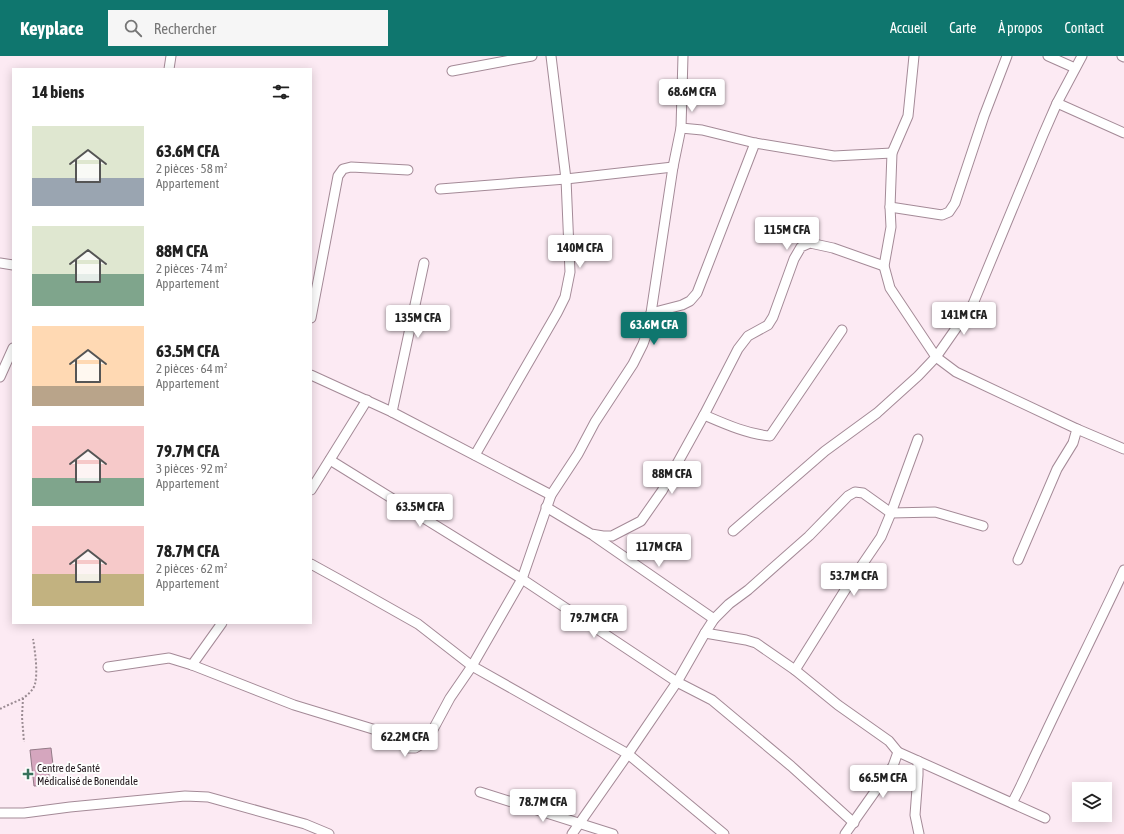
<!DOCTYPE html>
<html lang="fr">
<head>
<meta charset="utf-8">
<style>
	body { margin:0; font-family:"Asap Condensed",sans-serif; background:#f6f6f6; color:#222; height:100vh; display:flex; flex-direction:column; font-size:15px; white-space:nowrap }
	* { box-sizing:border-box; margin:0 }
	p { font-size:13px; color:#767676 }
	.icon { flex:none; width:22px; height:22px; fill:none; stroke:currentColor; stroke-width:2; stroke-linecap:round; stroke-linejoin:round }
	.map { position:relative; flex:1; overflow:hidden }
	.side { position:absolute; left:12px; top:12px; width:300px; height:556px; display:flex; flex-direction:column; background:#fff; border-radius:0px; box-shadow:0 2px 10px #0003 }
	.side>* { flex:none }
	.tools { position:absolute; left:1072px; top:726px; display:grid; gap:8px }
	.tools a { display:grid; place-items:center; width:40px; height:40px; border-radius:0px; background:#fff; box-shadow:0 2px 10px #0003; font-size:20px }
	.price { position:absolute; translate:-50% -34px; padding:0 9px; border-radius:4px; background:#fff; color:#222; font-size:13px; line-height:26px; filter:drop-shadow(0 1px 2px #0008) }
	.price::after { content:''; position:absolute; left:50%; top:24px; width:12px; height:9px; margin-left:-6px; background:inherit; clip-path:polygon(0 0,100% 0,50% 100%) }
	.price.active { background:#0f766e; color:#fff }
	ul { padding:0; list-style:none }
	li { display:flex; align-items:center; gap:12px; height:100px; padding:0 20px }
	li span { display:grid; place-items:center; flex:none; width:112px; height:80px; border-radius:0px; color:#555 }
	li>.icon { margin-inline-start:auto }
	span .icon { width:48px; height:48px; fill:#fffc; stroke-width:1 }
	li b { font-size:17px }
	h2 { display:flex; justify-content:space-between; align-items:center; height:48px; padding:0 20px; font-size:17px }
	header { display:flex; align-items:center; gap:24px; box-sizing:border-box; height:56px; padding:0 20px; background:#0f766e; color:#fff }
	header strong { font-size:19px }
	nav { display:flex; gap:22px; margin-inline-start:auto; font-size:14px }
	.search { width:280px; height:36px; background:#f6f6f6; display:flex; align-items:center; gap:10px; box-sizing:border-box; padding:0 14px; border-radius:0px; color:#767676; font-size:15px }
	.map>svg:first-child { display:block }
	.building { fill:#d5a6be; stroke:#937a87 }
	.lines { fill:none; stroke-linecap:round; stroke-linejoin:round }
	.street-casing { stroke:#a48a97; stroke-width:11 }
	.path { stroke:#9a8b92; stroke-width:2; stroke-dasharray:2 2; stroke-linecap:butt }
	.street { stroke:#fff; stroke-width:9 }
	.poi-dot { fill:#38725c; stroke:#fdfdfd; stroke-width:1.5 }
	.labels { text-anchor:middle; stroke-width:4; stroke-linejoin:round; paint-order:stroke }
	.poi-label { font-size:11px; fill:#20161b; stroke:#fdfdfd; text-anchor:start }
</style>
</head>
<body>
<header>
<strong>Keyplace</strong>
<div class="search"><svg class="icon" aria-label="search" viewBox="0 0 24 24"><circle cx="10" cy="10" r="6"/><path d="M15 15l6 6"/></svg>Rechercher</div>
<nav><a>Accueil</a><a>Carte</a><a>À propos</a><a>Contact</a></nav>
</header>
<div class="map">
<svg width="1124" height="778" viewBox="0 0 1124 778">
	<rect width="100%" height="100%" fill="#fceaf3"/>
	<polygon class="building" points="51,692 53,709 48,709 50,729 34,730 30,694"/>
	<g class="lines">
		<defs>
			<g id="street">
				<polyline points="914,0 908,60 892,97 890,151 891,171 884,210 890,232 936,301 956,316 1077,373 1073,387 1057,413 1018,504"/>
				<polyline points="1048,0 1075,12"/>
				<polyline points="1122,0 1124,1"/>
				<polyline points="169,13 171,0"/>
				<polyline points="452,15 532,0"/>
				<polyline points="1057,47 1124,77"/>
				<polyline points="681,72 702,74 755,87 834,100 892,97"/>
				<polyline points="440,133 566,123 673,111"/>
				<polyline points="890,151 942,159 949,156 955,147 984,60 1007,0"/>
				<polyline points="0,207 13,209"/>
				<polyline points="651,257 682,249 690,245 697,237 755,87"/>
				<polyline points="311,262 338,120 343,113 351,111 408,114"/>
				<polyline points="311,319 392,356 551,439"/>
				<polyline points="0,321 13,292"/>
				<polyline points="392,356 424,207"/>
				<path d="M704,359C725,368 747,378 770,380L842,274"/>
				<polyline points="1077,373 1124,393"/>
				<polyline points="475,399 557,257 565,241 570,216 566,123 551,0"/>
				<polyline points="330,404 522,523 677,626 712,644 791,710 854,767"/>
				<polyline points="311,434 367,344"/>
				<polyline points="546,451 591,478 603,480 612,480 641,465 662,435 704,359 738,293 748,280 768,269 773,261 794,203 801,191 810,187 833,192 884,210"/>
				<polyline points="733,475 825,395 877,357 918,320 936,301 973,248 1043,79 1057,47 1082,0"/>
				<polyline points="594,480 714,563"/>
				<polyline points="311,508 340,524 418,568 472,610 628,698 724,778"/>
				<polyline points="705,577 746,584 756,587 795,614 838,649 889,685 898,696 1045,762"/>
				<polyline points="192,609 222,567"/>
				<polyline points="108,611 169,602 192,609 294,649 376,674 407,692 415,692 422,688 429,681 450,642 472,610 522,523 551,439 578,398 595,366 633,308 643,288 648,274 651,257 673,111 681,72 683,0"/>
				<polyline points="795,614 847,531 881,481 891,457 918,383"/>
				<polyline points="918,705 918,719 915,759 919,778"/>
				<polyline points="480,736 613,778"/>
				<path d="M1012,747C1023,727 1031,707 1041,687C1068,629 1097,572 1124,514"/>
				<polyline points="0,757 24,757 70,751 185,740 208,741 305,768 329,778"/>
				<polyline points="572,778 628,698 677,626 705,577 714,563 729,548 748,534 809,480 848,440 855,436 863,437 891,457 935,456 983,470"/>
				<polyline points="845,778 893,710 898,696"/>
			</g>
		</defs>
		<use href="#street" class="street-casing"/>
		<g class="path">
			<polyline points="23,642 22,661 24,686"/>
			<path d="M0,653C7,649 16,646 23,642C28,639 34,633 35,628C38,616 35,595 33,583"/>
		</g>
		<use href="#street" class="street"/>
	</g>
	<path class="poi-dot" d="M26 712h4v4h4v4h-4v4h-4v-4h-4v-4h4z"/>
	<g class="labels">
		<g class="poi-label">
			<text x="37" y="716">Centre de Santé<tspan x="37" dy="13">Médicalisé de Bonendale</tspan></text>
		</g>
	</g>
</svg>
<div class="tools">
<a><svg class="icon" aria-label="layers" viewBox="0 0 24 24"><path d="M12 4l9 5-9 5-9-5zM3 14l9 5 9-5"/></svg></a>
</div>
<b class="price" style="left:692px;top:57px">68.6M CFA</b>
<b class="price" style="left:787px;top:195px">115M CFA</b>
<b class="price" style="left:580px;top:213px">140M CFA</b>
<b class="price" style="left:964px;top:280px">141M CFA</b>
<b class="price" style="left:418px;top:283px">135M CFA</b>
<b class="price active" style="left:654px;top:290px">63.6M CFA</b>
<b class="price" style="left:672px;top:439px">88M CFA</b>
<b class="price" style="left:420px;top:472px">63.5M CFA</b>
<b class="price" style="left:659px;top:512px">117M CFA</b>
<b class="price" style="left:854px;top:541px">53.7M CFA</b>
<b class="price" style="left:594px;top:583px">79.7M CFA</b>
<b class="price" style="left:405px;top:702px">62.2M CFA</b>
<b class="price" style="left:883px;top:743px">66.5M CFA</b>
<b class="price" style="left:543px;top:767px">78.7M CFA</b>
<section class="side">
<h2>14 biens<svg class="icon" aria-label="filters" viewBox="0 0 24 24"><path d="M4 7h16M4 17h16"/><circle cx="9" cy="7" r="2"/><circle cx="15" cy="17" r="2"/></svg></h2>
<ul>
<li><span style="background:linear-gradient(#dfe7d0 65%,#9aa5b1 0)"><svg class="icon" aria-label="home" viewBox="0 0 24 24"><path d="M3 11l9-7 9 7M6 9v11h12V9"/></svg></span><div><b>63.6M CFA</b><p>2 pièces · 58 m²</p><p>Appartement</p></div></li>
<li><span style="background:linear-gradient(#dfe7d0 60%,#7fa58c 0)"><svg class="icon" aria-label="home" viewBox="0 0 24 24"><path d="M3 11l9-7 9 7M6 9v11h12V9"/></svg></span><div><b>88M CFA</b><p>2 pièces · 74 m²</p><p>Appartement</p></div></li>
<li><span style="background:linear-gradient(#ffd9b3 75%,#b9a48a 0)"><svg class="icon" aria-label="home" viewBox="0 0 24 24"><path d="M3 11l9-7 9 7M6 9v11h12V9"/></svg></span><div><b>63.5M CFA</b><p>2 pièces · 64 m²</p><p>Appartement</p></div></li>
<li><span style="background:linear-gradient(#f6c9c9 65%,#7fa58c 0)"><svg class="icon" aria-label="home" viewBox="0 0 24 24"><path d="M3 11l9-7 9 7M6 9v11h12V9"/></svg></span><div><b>79.7M CFA</b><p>3 pièces · 92 m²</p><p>Appartement</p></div></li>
<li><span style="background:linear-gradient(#f6c9c9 60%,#c2b280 0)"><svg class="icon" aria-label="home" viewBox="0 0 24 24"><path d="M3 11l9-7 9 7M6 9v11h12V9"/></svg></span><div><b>78.7M CFA</b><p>2 pièces · 62 m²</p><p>Appartement</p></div></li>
</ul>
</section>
</div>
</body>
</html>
